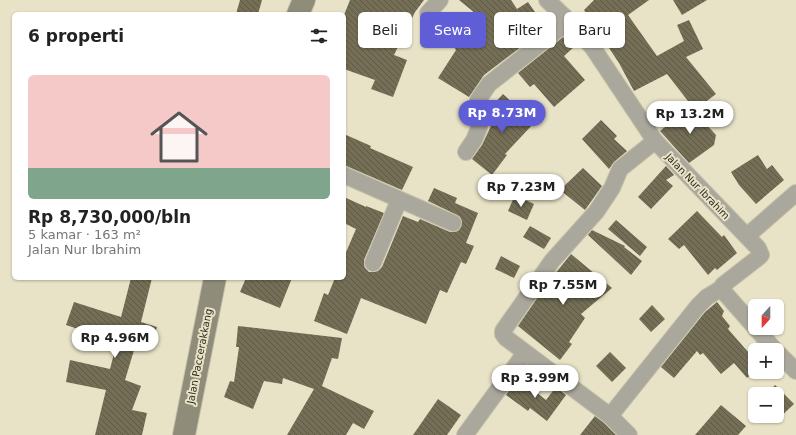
<!DOCTYPE html>
<html lang="id">
<head>
<meta charset="utf-8">
<style>
	body { margin:0; font-family:"DejaVu Sans",sans-serif; background:#f6f6f6; color:#222; height:100vh; display:flex; flex-direction:column; font-size:15px; white-space:nowrap }
	* { box-sizing:border-box; margin:0 }
	p { font-size:13px; color:#767676 }
	.icon { flex:none; width:22px; height:22px; fill:none; stroke:currentColor; stroke-width:2; stroke-linecap:round; stroke-linejoin:round }
	.map { position:relative; flex:1; overflow:hidden }
	.drawer { position:absolute; left:12px; top:12px; width:334px; height:268px; display:flex; flex-direction:column; background:#fff; border-radius:6px; box-shadow:0 1px 3px #0004 }
	.drawer>* { flex:none }
	.guide { position:absolute; left:358px; top:12px; width:378px; height:36px; display:flex; gap:8px }
	.needle { width:26px; rotate:201deg }
	.tools { position:absolute; left:748px; top:299px; display:grid; gap:8px }
	.tools a { display:grid; place-items:center; width:36px; height:36px; border-radius:6px; background:#fff; box-shadow:0 1px 3px #0004; font-size:20px }
	.price { position:absolute; translate:-50% -34px; padding:0 9px; border-radius:14px; background:#fff; color:#222; font-size:13px; line-height:26px; filter:drop-shadow(0 1px 2px #0008) }
	.price::after { content:''; position:absolute; left:50%; top:24px; width:12px; height:9px; margin-left:-6px; background:inherit; clip-path:polygon(0 0,100% 0,50% 100%) }
	.price.on { background:#5f5ed6; color:#fff }
	ul { padding:0; list-style:none }
	li { display:grid; align-content:center; gap:8px; height:212px; padding:0 16px }
	li+li { border-top:1px solid #e0e0e0 }
	li span { display:grid; place-items:center; height:124px; border-radius:6px; color:#555 }
	li>.icon { margin-inline-start:auto }
	span .icon { width:72px; height:72px; fill:#fffc; stroke-width:1 }
	li b { font-size:17px }
	h2 { display:flex; justify-content:space-between; align-items:center; height:48px; padding:0 16px; font-size:17px }
	.tag { padding:0 14px; border-radius:6px; background:#fff; box-shadow:0 1px 3px #0004; font-size:14px; line-height:36px }
	.tag.on { background:#5f5ed6; color:#fff }
	.map>svg:first-child { display:block }
	.building { fill:url(#building-back-hatch) }
	.lines { fill:none; stroke-linecap:round; stroke-linejoin:round }
	.street-casing { stroke:#c6c1a8; stroke-width:18 }
	.secondary-casing { stroke:#c6c1a8; stroke-width:24 }
	.street { stroke:#aaa89c; stroke-width:16 }
	.secondary { stroke:#8f8c7a; stroke-width:22 }
	.labels { text-anchor:middle; stroke-width:4; stroke-linejoin:round; paint-order:stroke }
	.street-label { font-size:10px; fill:#29271c; stroke:#e8e3c7 }
</style>
</head>
<body>
<div class="map">
<svg width="796" height="435" viewBox="0 0 796 435">
	<defs>
		<pattern id="building-back-hatch" width="6" height="6" patternUnits="userSpaceOnUse"><rect width="6" height="6" fill="#736e55"/><path d="M-1 5l2 2M0 0l6 6M5-1l2 2" fill="none" stroke="#5e5a46"/></pattern>
	</defs>
	<rect width="100%" height="100%" fill="#e8e3c7"/>
	<g class="building">
		<polygon points="240,0 262,0 258,14 236,14"/>
		<polygon points="350,0 424,0 415,12 394,55 407,60 393,97 371,89 375,80 344,69 344,15"/>
		<polygon points="459,0 511,0 517,9 528,2 542,22 514,40 521,47 484,75 469,97 438,78 456,50 449,40 481,18"/>
		<polygon points="594,0 649,0 628,15 657,56 684,41 677,25 689,20 703,49 686,57 716,94 695,110 667,74 634,91 619,63 607,45 608,45 584,10"/>
		<polygon points="673,0 707,0 682,15"/>
		<polygon points="563,37 574,47 564,56 585,80 554,107 534,84 530,87 518,73"/>
		<polygon points="503,94 534,123 505,154 507,155 492,175 472,159 482,145 491,126 488,123 488,110"/>
		<polygon points="690,107 716,135 714,145 689,163 660,131"/>
		<polygon points="601,120 617,136 614,139 627,151 614,162 609,169 582,139"/>
		<polygon points="344,134 371,146 370,148 413,167 402,190 344,165"/>
		<polygon points="758,155 767,169 772,165 784,180 756,204 739,185 731,172"/>
		<polygon points="666,166 674,175 666,180 673,186 651,209 638,197"/>
		<polygon points="583,168 602,186 585,210 560,190"/>
		<polygon points="434,188 457,198 455,203 478,213 466,243 474,246 466,264 461,262 447,293 440,290 426,324 361,298 347,334 314,321 324,293 328,295 335,278 344,278 344,257 356,229 344,223 344,197 366,207 366,206 384,213 364,260 364,265 365,268 369,272 374,272 378,271 382,267 403,216 418,222 420,219 450,232 454,232 458,231 461,227 462,222 460,217 457,215 428,201"/>
		<polygon points="515,195 534,204 527,220 508,211"/>
		<polygon points="697,211 722,237 724,235 737,253 717,270 715,268 708,275 684,245 679,249 668,239"/>
		<polygon points="616,220 647,247 640,256 608,229"/>
		<polygon points="530,226 551,238 544,249 523,237"/>
		<polygon points="592,230 625,246 624,247 642,261 631,275 588,235"/>
		<polygon points="571,254 612,288 581,314 585,318 569,342 572,344 560,360 518,326 544,288 553,282 550,280"/>
		<polygon points="501,256 520,266 514,278 495,269"/>
		<polygon points="131,278 152,278 141,322 157,327 153,341 138,337 125,380 141,386 132,410 147,413 142,435 95,435 106,390 66,382 70,360 110,369 117,342 66,325 74,302 121,317"/>
		<polygon points="246,278 292,278 280,308 240,292"/>
		<polygon points="717,302 724,311 722,316 730,326 728,329 755,360 755,371 747,378 734,363 721,374 703,353 700,355 697,351 674,378 661,367 705,312"/>
		<polygon points="652,305 665,319 651,332 639,319"/>
		<polygon points="238,326 342,338 338,359 332,358 322,386 374,411 364,429 353,423 346,435 287,435 314,389 283,378 282,384 264,381 253,409 224,397 230,381 234,382 239,347 236,347"/>
		<polygon points="610,352 626,368 612,382 596,366"/>
		<polygon points="518,378 546,400 556,387 566,395 547,421 530,408 528,411 506,395"/>
		<polygon points="775,385 794,404 777,420 773,416 777,416 777,394 767,394"/>
		<polygon points="438,399 461,415 447,435 413,435"/>
		<polygon points="721,405 746,426 738,435 695,435"/>
		<polygon points="595,416 604,423 616,435 580,435"/>
	</g>
	<g class="lines">
		<defs>
			<g id="street">
				<polyline points="547,0 569,21 593,48 655,141 758,248 761,255 759,257 723,285 723,291 775,350"/>
				<polyline points="428,13 440,0"/>
				<polyline points="466,152 474,140 479,128 478,100 489,84 569,21"/>
				<polyline points="344,175 453,223"/>
				<polyline points="747,236 796,193"/>
				<polyline points="373,263 399,200"/>
				<polyline points="777,352 796,371"/>
				<polyline points="610,416 698,306 707,297 722,288"/>
				<polyline points="465,435 525,353"/>
				<polyline points="629,435 610,416 506,338 503,334 503,331 552,261 596,212 612,188 620,169 655,141"/>
			</g>
			<g id="secondary">
				<polyline points="298,14 304,0"/>
				<polyline points="184,435 215,278"/>
			</g>
		</defs>
		<use href="#street" class="street-casing"/>
		<use href="#secondary" class="secondary-casing"/>
		<use href="#street" class="street"/>
		<use href="#secondary" class="secondary"/>
	</g>
	<g class="labels">
		<g class="street-label">
			<text transform="translate(698 186) rotate(46)" y="4">Jalan Nur Ibrahim</text>
			<text transform="translate(199 356) rotate(-79)" y="4">Jalan Paccerakkang</text>
		</g>
	</g>
</svg>
<div class="tools">
<a><svg class="needle" viewBox="-14 -14 28 28"><path d="M0-13l5 13h-10z" fill="#e53935"/><path d="M0 13l5-13h-10z" fill="#767676"/></svg></a>
<a>+</a>
<a>−</a>
</div>
<b class="price on" style="left:502px;top:134px">Rp 8.73M</b>
<b class="price" style="left:690px;top:135px">Rp 13.2M</b>
<b class="price" style="left:521px;top:208px">Rp 7.23M</b>
<b class="price" style="left:563px;top:306px">Rp 7.55M</b>
<b class="price" style="left:115px;top:359px">Rp 4.96M</b>
<b class="price" style="left:535px;top:399px">Rp 3.99M</b>
<div class="guide">
<a class="tag">Beli</a>
<a class="tag on">Sewa</a>
<a class="tag">Filter</a>
<a class="tag">Baru</a>
</div>
<section class="drawer">
<h2>6 properti<svg class="icon" aria-label="filters" viewBox="0 0 24 24"><path d="M4 7h16M4 17h16"/><circle cx="9" cy="7" r="2"/><circle cx="15" cy="17" r="2"/></svg></h2>
<ul>
<li><span style="background:linear-gradient(#f6c9c9 75%,#7fa58c 0)"><svg class="icon" aria-label="home" viewBox="0 0 24 24"><path d="M3 11l9-7 9 7M6 9v11h12V9"/></svg></span><div><b>Rp 8,730,000/bln</b><p>5 kamar · 163 m²</p><p>Jalan Nur Ibrahim</p></div></li>
</ul>
</section>
</div>
</body>
</html>
